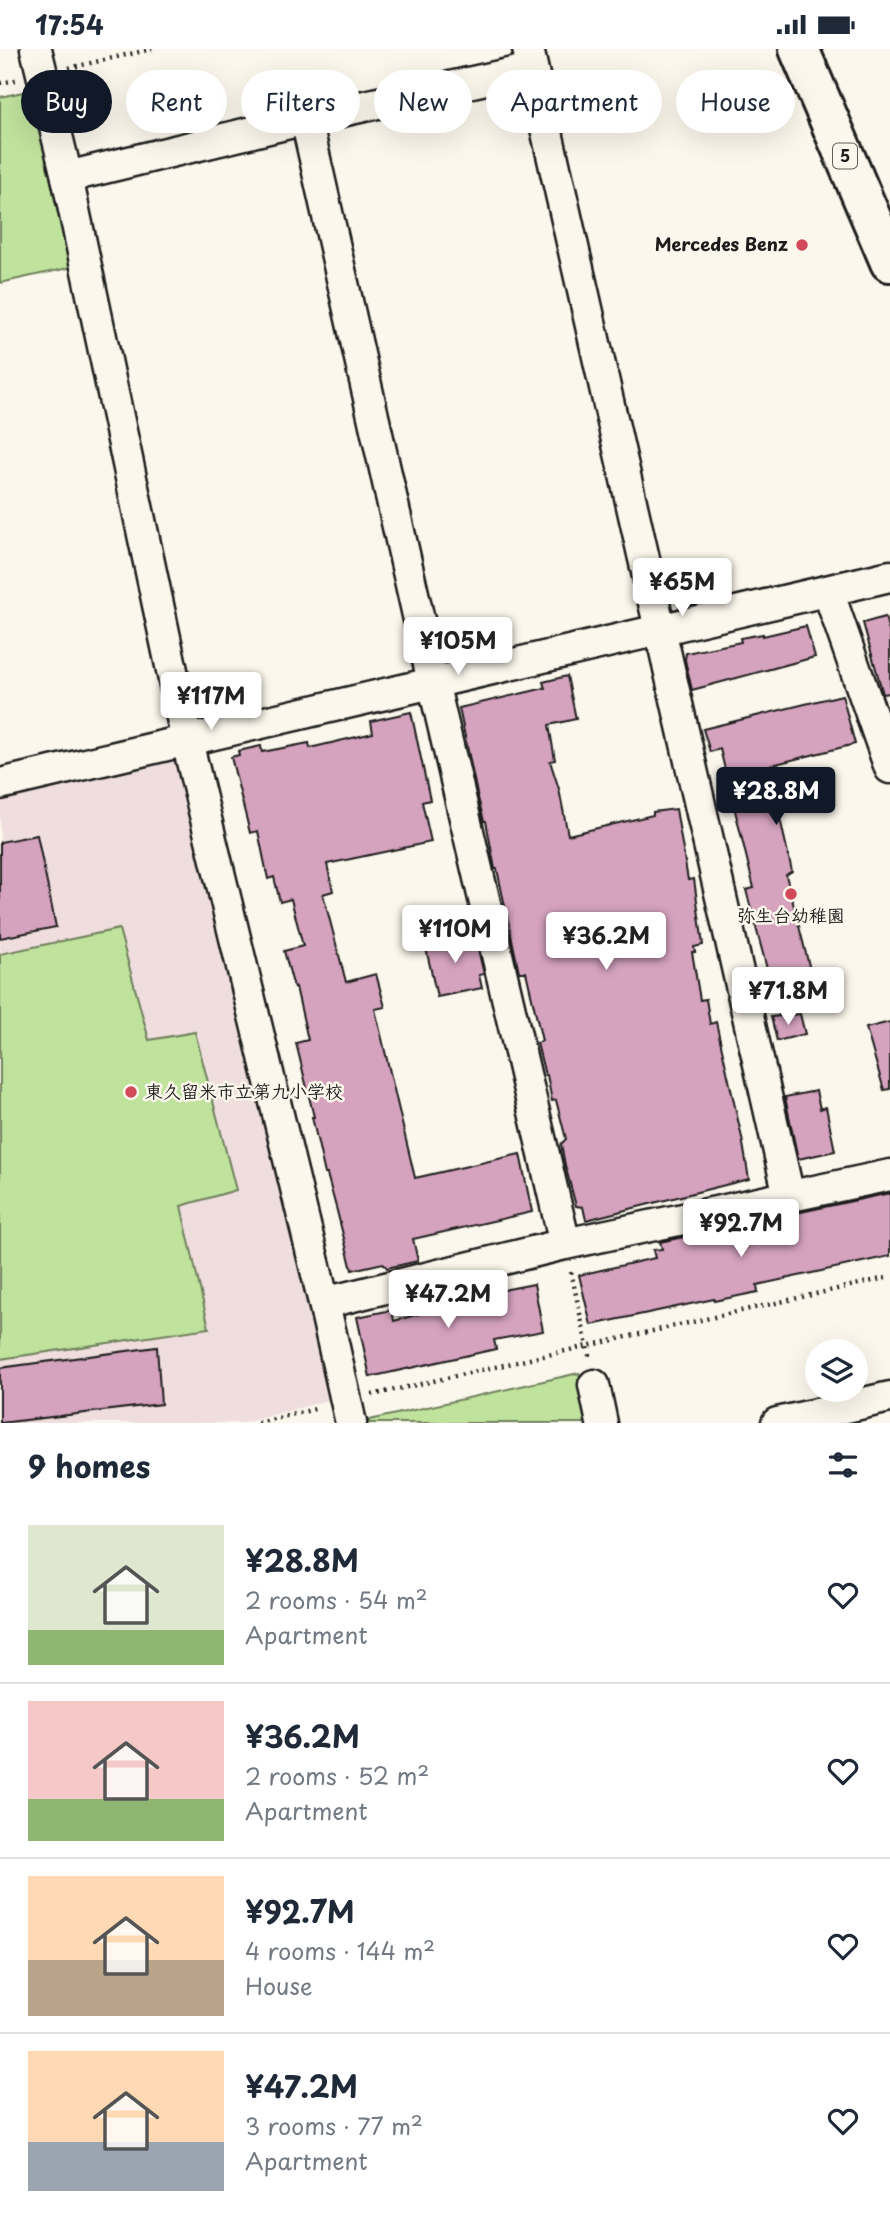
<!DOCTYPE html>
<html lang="en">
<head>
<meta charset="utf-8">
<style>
	body { margin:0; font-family:"Playpen Sans","Klee One",sans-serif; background:#f2f2f3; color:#1f2937; height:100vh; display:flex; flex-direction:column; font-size:26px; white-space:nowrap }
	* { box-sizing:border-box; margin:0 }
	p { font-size:23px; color:#747a83 }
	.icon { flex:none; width:38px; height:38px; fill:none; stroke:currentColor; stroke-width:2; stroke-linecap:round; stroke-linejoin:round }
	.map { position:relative; height:1374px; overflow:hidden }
	.details { display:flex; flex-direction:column; background:#fff; flex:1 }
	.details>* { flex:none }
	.top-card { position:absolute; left:21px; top:21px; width:849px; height:63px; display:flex; gap:14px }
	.controls { position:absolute; left:805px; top:1290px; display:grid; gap:14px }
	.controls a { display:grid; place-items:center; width:63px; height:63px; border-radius:50%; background:#fff; box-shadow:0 7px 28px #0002; font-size:35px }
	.price { position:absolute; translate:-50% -60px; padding:0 16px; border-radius:7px; background:#fff; color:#222; font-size:23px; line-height:46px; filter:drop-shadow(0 2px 4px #0008) }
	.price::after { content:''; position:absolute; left:50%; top:42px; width:21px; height:16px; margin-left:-10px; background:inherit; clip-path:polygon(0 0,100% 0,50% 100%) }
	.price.current { background:#111827; color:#fff }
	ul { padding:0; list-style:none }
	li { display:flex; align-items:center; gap:21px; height:175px; padding:0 28px }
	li+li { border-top:2px solid #e0e1e3 }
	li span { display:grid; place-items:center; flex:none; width:196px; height:140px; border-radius:0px; color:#555 }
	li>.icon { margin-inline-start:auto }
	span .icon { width:84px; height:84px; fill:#fffc; stroke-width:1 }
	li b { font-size:30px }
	h2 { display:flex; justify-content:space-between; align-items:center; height:84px; padding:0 28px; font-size:30px }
	.pill { padding:0 24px; border-radius:32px; background:#fff; box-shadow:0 7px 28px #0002; font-size:24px; line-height:63px }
	.pill.current { background:#111827; color:#fff }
	.status { display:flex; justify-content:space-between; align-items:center; height:49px; padding:0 35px; background:#fff; direction:ltr }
	.status svg { height:19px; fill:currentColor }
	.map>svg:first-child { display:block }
	.built { fill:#f0dede }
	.green { fill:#bfe29c; stroke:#6e7f5c; stroke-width:2 }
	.building { fill:#d6a3bf; stroke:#1c1c1c; stroke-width:2 }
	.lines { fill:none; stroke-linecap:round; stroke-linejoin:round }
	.street-casing { stroke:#1c1c1c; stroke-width:35 }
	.primary-casing { stroke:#1c1c1c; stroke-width:44 }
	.path { stroke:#1c1c1c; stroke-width:4.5; stroke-dasharray:2 5; stroke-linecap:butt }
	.street { stroke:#fbf7ec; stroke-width:30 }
	.primary { stroke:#fbf7ec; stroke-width:38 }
	.poi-dot { fill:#d1495b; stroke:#fbf7ec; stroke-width:2.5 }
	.labels { text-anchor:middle; stroke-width:5; stroke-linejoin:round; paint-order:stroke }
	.shield { fill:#fbf7ec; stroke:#5f5e5a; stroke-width:2 }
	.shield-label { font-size:16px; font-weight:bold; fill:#1c1c1c }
	.poi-label { font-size:18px; font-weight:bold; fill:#1c1c1c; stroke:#fbf7ec; text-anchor:end }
</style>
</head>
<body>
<div class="status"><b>17:54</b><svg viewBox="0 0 49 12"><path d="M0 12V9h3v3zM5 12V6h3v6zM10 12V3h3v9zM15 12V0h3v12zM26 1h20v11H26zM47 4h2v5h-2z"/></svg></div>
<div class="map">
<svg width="890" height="1374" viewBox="0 0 890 1374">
	<rect width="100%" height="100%" fill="#fbf7ec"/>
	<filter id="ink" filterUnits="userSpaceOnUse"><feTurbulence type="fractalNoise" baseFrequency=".0143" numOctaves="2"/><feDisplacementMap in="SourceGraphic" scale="14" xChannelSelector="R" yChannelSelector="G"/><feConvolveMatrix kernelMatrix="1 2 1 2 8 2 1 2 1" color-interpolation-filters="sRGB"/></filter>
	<g filter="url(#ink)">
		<polygon class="built" points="187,692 329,1351 243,1374 0,1374 0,735"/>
		<g class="green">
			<polygon points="32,41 73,218 0,234 0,48"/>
			<polygon points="119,880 149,991 195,983 236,1141 181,1157 209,1279 0,1310 0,905"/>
			<polygon points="579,1324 590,1374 369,1374 369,1371"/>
		</g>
		<g class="building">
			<polygon points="885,568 890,586 890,644 883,645 863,574"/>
			<polygon points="806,577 815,608 692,641 685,611 686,604 741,593 740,589 763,585 763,587"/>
			<polygon points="567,627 576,670 549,676 555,711 550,712 559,740 568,786 653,766 653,763 676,760 688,831 694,830 703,896 694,898 695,903 692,903 700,951 706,950 710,975 716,973 742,1089 749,1130 586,1171 583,1158 576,1157 565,1116 561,1095 566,1090 556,1051 552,1052 547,1026 545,1026 537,994 542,992 526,923 519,923 497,820 495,820 486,772 484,772 477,745 459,659 545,639 543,633"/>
			<polygon points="842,646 855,695 768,717 792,822 786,826 819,956 779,965 746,841 754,839 720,700 710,703 703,680"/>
			<polygon points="411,663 430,751 422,753 431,793 327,815 333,842 323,845 346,933 376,925 385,958 375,960 415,1129 520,1105 532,1163 413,1190 418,1212 387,1219 383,1214 352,1221 337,1162 327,1125 325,1125 312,1068 314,1068 296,994 308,991 296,938 294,939 284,902 303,897 291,850 280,853 274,828 268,830 258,782 250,784 231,708 239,706 238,702 261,697 262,703 309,694 310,699 373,684 371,672"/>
			<polygon points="37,786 56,878 0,889 0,793"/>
			<polygon points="474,884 484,925 479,926 482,939 437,948 425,895"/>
			<polygon points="800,965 805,985 777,992 771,968"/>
			<polygon points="890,973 890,1040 884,1041 866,979"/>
			<polygon points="816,1042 820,1060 826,1058 835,1102 798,1110 785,1048"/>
			<polygon points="890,1144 890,1207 757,1236 758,1243 714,1252 714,1250 591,1276 579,1226 655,1209 653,1201 662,1200 660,1193"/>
			<polygon points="534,1235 543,1282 494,1291 496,1300 370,1328 357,1268 392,1261 394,1272 508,1240"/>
			<polygon points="157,1298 161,1355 0,1374 0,1319"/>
		</g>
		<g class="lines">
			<defs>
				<g id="street">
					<polyline points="36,0 67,128 187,692 324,1254 351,1374"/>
					<polyline points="528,0 789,1147"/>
					<polyline points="306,70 433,633 565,1195"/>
					<polyline points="67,128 306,70 531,20"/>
					<polyline points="828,542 890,719"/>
					<polyline points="0,735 890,527"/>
					<polyline points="324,1254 565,1195 890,1126"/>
					<polyline points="594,1336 602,1374"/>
					<polyline points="777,1374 890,1348"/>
				</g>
				<polyline id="primary" points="799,0 890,213"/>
			</defs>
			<use href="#street" class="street-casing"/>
			<use href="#primary" class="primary-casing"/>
			<g class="path">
				<polyline points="69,19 152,0"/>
				<polyline points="0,34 16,31"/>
				<polyline points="571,1223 590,1311"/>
				<polyline points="372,1346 890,1228"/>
				<polyline points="258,1374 319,1359"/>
			</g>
			<use href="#street" class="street"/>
			<use href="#primary" class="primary"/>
		</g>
	</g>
	<g class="poi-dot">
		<circle cx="802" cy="196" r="7"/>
		<circle cx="791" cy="845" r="7"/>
		<circle cx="131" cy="1043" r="7"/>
	</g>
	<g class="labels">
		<rect class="shield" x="833" y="94.5" width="24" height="25" rx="5"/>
		<g class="shield-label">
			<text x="845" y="113">5</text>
		</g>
		<g class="poi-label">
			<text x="788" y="202">Mercedes Benz</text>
			<text x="791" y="873" text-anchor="middle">弥生台幼稚園</text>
			<text x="145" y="1049" text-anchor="start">東久留米市立第九小学校</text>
		</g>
	</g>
</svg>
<div class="controls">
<a><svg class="icon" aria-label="layers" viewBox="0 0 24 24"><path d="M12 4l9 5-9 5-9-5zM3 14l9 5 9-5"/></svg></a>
</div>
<b class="price" style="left:682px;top:569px">¥65M</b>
<b class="price" style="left:458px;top:628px">¥105M</b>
<b class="price" style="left:211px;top:683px">¥117M</b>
<b class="price current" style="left:776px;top:778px">¥28.8M</b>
<b class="price" style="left:455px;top:916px">¥110M</b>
<b class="price" style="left:606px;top:923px">¥36.2M</b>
<b class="price" style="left:788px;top:978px">¥71.8M</b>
<b class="price" style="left:741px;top:1210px">¥92.7M</b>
<b class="price" style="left:448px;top:1281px">¥47.2M</b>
<div class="top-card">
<a class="pill current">Buy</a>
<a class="pill">Rent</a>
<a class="pill">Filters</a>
<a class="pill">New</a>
<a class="pill">Apartment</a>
<a class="pill">House</a>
</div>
</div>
<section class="details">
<h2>9 homes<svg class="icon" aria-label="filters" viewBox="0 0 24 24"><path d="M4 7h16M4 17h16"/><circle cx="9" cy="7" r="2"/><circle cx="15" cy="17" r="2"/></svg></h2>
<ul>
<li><span style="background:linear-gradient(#dfe7d0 75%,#8fb573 0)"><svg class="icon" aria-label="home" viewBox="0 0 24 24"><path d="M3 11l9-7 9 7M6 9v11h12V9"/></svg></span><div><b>¥28.8M</b><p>2 rooms · 54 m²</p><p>Apartment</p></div><svg class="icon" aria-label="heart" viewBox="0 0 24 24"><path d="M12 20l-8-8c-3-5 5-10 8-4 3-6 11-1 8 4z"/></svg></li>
<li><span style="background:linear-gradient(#f6c9c9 70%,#8fb573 0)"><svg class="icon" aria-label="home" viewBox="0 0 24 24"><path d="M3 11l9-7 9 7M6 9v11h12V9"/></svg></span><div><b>¥36.2M</b><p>2 rooms · 52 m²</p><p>Apartment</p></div><svg class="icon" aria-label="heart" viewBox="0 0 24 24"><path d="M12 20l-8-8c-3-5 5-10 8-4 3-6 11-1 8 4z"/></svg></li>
<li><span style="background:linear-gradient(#ffd9b3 60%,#b9a48a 0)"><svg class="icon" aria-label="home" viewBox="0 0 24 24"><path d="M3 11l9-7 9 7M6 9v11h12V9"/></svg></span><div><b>¥92.7M</b><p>4 rooms · 144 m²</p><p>House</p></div><svg class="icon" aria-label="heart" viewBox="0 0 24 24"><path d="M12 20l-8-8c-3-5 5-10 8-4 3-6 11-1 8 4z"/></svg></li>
<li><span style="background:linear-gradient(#ffd9b3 65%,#9aa5b1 0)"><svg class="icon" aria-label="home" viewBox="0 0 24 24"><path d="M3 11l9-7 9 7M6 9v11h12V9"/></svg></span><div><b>¥47.2M</b><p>3 rooms · 77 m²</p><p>Apartment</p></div><svg class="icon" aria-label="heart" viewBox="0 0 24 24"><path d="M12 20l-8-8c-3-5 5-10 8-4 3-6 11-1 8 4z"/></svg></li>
</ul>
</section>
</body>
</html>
